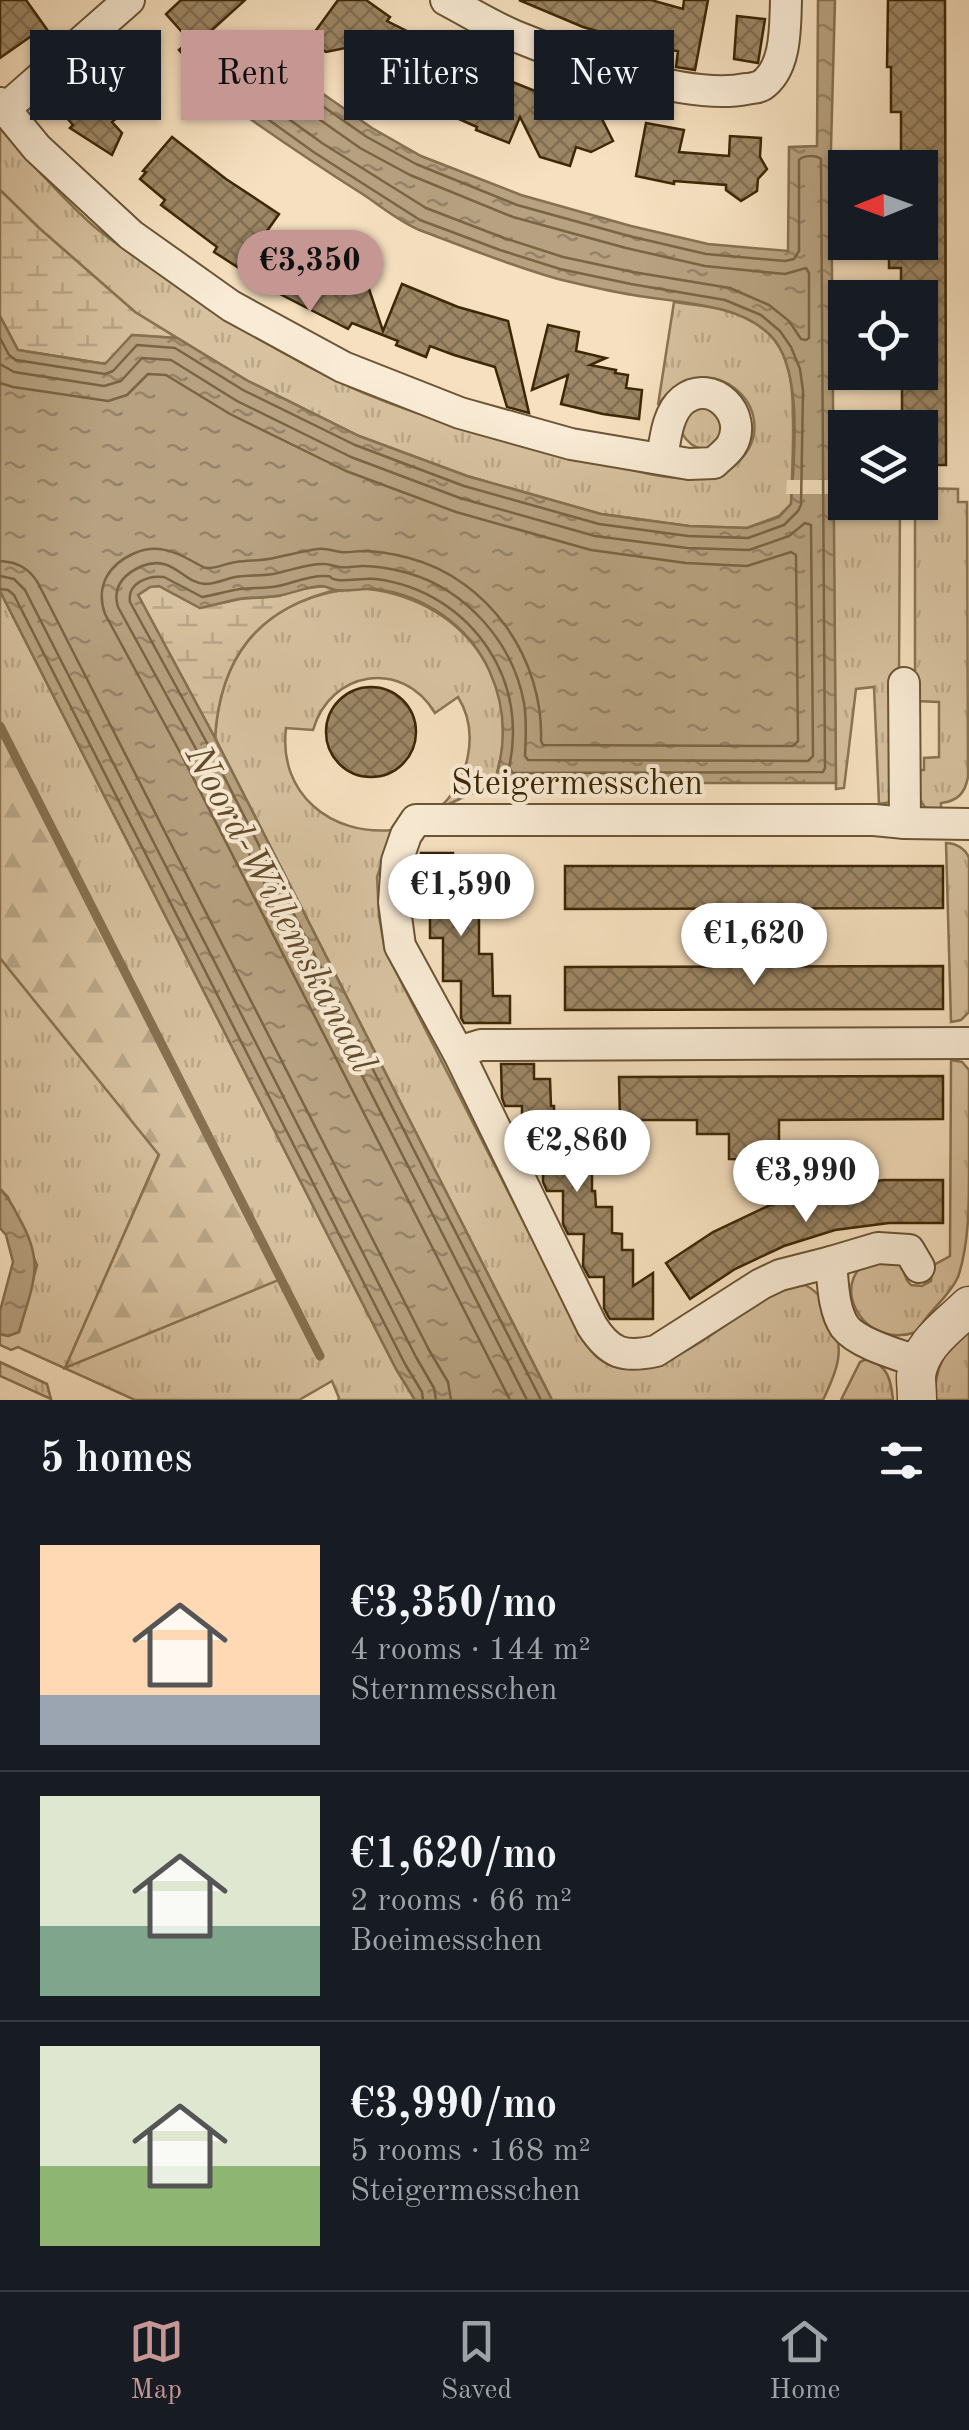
<!DOCTYPE html>
<html lang="en">
<head>
<meta charset="utf-8">
<style>
	body { margin:0; font-family:"Old Standard TT",serif; background:#20242c; color:#f1f3f6; height:100vh; display:flex; flex-direction:column; font-size:38px; white-space:nowrap }
	* { box-sizing:border-box; margin:0 }
	p { font-size:32px; color:#9ea1a6 }
	.icon { flex:none; width:55px; height:55px; fill:none; stroke:currentColor; stroke-width:2; stroke-linecap:round; stroke-linejoin:round }
	.map { position:relative; height:1400px; overflow:hidden }
	.panel { display:flex; flex-direction:column; background:#171b24; flex:1 }
	.panel>* { flex:none }
	.top-card { position:absolute; left:30px; top:30px; width:910px; height:90px; display:flex; gap:20px }
	.needle { width:65px; rotate:269deg }
	.buttons { position:absolute; left:828px; top:150px; display:grid; gap:20px }
	.buttons a { display:grid; place-items:center; width:110px; height:110px; border-radius:0px; background:#171b24; box-shadow:0 2px 8px #0004; font-size:50px }
	.price { position:absolute; translate:-50% -85px; padding:0 22px; border-radius:35px; background:#fff; color:#222; font-size:32px; line-height:65px; filter:drop-shadow(0 2px 5px #0008) }
	.price::after { content:''; position:absolute; left:50%; top:60px; width:30px; height:22px; margin-left:-15px; background:inherit; clip-path:polygon(0 0,100% 0,50% 100%) }
	.price.current { background:#c59692; color:#111 }
	ul { padding:0; list-style:none }
	li { display:flex; align-items:center; gap:30px; height:250px; padding:0 40px }
	li+li { border-top:2px solid #363941 }
	li span { display:grid; place-items:center; flex:none; width:280px; height:200px; border-radius:0px; color:#555 }
	li>.icon { margin-inline-start:auto }
	span .icon { width:120px; height:120px; fill:#fffc; stroke-width:1 }
	li b { font-size:42px }
	h2 { display:flex; justify-content:space-between; align-items:center; height:120px; padding:0 40px; font-size:42px }
	.pill { padding:0 35px; border-radius:0px; background:#171b24; box-shadow:0 2px 8px #0004; font-size:35px; line-height:90px }
	.pill.current { background:#c59692; color:#111 }
	.dock { display:flex; justify-content:space-around; align-items:center; height:140px; border-top:2px solid #363941; background:#171b24; font-size:28px; color:#9ea1a6 }
	.dock a { display:grid; justify-items:center; gap:5px }
	.dock .current { color:#c59692 }
	.map>svg:first-child { display:block }
	.grass { fill:url(#grass-tufts); stroke:#8a7452; stroke-width:2.5 }
	.forest { fill:url(#forest-firs); stroke:#8a7452; stroke-width:2.5 }
	.wetland { fill:url(#wetland-marsh); stroke:#8a7452; stroke-width:2.5 }
	.water { fill:url(#water-ripples); stroke:#86704f; stroke-width:2.5 }
	.pier { fill:#f6e0bf }
	.lines { fill:none; stroke-linecap:round; stroke-linejoin:round }
	.shore { stroke:#7a6442; stroke-width:2.5 }
	.stream { stroke:#86704f; stroke-width:9 }
	.building { fill:url(#building-cross-hatch); stroke:#3d2705; stroke-width:2.5 }
	.minor-casing { stroke:#6b5534; stroke-width:34 }
	.tertiary-casing { stroke:#6b5534; stroke-width:41 }
	.minor { stroke:#f9ebd5; stroke-width:30 }
	.tertiary { stroke:#f9ebd5; stroke-width:38 }
	.labels { text-anchor:middle; stroke-width:8; stroke-linejoin:round; paint-order:stroke }
	.street-label { font-size:35px; fill:#3d2705; stroke:#f9ebd5 }
	.water-label { font-size:38px; font-style:italic; fill:#624c2a; stroke:#f9ebd5 }
</style>
</head>
<body>
<div class="map">
<svg width="969" height="1400" viewBox="0 0 969 1400">
	<defs>
		<pattern id="grass-tufts" width="24" height="20" patternUnits="userSpaceOnUse" patternTransform="scale(2.5)"><rect width="24" height="20" fill="#d7c19f"/><path d="M3 7l-1-3M5 7V3M7 7l1-3M15 17l-1-3M17 17v-4M19 17l1-3" fill="none" stroke="#b9a687"/></pattern>
		<pattern id="forest-firs" width="22" height="20" patternUnits="userSpaceOnUse" patternTransform="scale(2.5)"><rect width="22" height="20" fill="#d7c19f"/><path d="M5 1l3.5 6h-7zM16 11l3.5 6h-7z" fill="#b9a687"/></pattern>
		<pattern id="wetland-marsh" width="20" height="14" patternUnits="userSpaceOnUse" patternTransform="scale(2.5)"><rect width="20" height="14" fill="#d7c19f"/><path d="M1 5h8M5 5V1M11 12h8M15 12V8" fill="none" stroke="#b9a687"/></pattern>
		<pattern id="water-ripples" width="26" height="14" patternUnits="userSpaceOnUse" patternTransform="scale(2.5)"><rect width="26" height="14" fill="#b7a180"/><path d="M2 4q2-2 4 0t4 0M15 11q2-2 4 0t4 0" fill="none" stroke="#968367"/></pattern>
		<pattern id="building-cross-hatch" width="8" height="8" patternUnits="userSpaceOnUse" patternTransform="scale(2.5)"><rect width="8" height="8" fill="#9d8766"/><path d="M0 0l8 8M0 8l8-8" fill="none" stroke="#816e52"/></pattern>
	</defs>
	<rect width="100%" height="100%" fill="#f6e0bf"/>
	<filter id="stains"><feTurbulence type="fractalNoise" baseFrequency=".002" numOctaves="4"/><feColorMatrix values="0 0 0 0 .2 0 0 0 0 .09 0 0 0 0 .02 0 0 0 .5 -.17"/></filter>
	<radialGradient id="worn" r=".72"><stop offset=".6" stop-color="#630" stop-opacity="0"/><stop offset="1" stop-color="#630" stop-opacity=".3"/></radialGradient>
	<g class="grass">
		<path d="M0,128C28,160 57,192 88,221C105,237 125,249 143,262C209,309 289,361 364,393C438,424 518,442 596,461C633,471 676,483 715,477C724,475 733,467 739,461C789,411 706,337 658,405L674,302C701,306 732,308 756,323C795,347 793,394 793,435C793,458 792,481 791,504L779,516L747,528L689,526L601,514L467,476L359,436L248,381L135,312L39,228L0,190Z"/>
		<path d="M693,407L713,409L723,423C723,424 720,439 719,440C706,460 684,443 680,428Z"/>
		<path d="M920,488L958,489V502H967L968,777C965,793 958,801 941,803V812L926,809L919,798L915,770H924V758L939,757V702L915,701V503L920,502Z"/>
		<polygon points="833,492 845,492 845,502 900,503 899,674 891,802 879,804 874,687 856,689 844,788 836,789"/>
		<path d="M359,588C462,596 528,682 494,783L438,809C469,782 480,732 458,697L435,713C402,658 330,671 313,730L286,728C278,794 331,836 393,830L377,877L379,916L385,950L579,1331C584,1339 589,1350 597,1357C649,1400 729,1315 775,1293C785,1288 795,1286 805,1285C819,1292 824,1302 830,1315C846,1349 838,1369 823,1400H552L215,738C220,649 269,596 359,588Z"/>
		<polygon points="0,591 396,1369 415,1400 338,1400 339,1398 332,1381 299,1400 135,1400 18,1347 11,1350 0,1345 0,1334 8,1336 19,1332 37,1265 8,1197 0,1189 0,958 159,1154 66,1367 281,1278 0,727"/>
		<path d="M946,843C956,843 966,849 969,858V1012L961,1020L951,1022Z"/>
		<path d="M951,1060L962,1062L969,1070C969,1104 969,1137 969,1170C969,1205 969,1245 958,1277C948,1299 928,1310 917,1332C855,1352 827,1270 877,1260C884,1258 893,1261 900,1262L907,1280L911,1285L922,1286L931,1281L932,1266L950,1256Z"/>
		<path d="M969,1328V1400H935C934,1365 945,1352 969,1328Z"/>
		<path d="M869,1358C888,1367 891,1380 893,1400H841L860,1362Z"/>
		<polygon points="0,1362 47,1384 51,1399 0,1376"/>
	</g>
	<polygon class="forest" points="0,726 281,1279 65,1368 159,1155 0,958"/>
	<g class="wetland">
		<polygon points="0,190 39,228 135,312 177,338 132,335 106,364 18,350 0,316"/>
		<path d="M159,586L200,608L240,599L279,596L299,589L325,586L336,590C257,609 220,658 215,738L138,595L150,587Z"/>
	</g>
	<g class="water">
		<path d="M818,0H835L831,148L836,783H494C507,745 506,707 489,670C468,625 424,595 375,589C362,588 349,592 336,590C331,589 326,586 321,586C305,587 292,594 276,596C264,598 251,597 238,599C225,602 213,605 200,608L159,586L150,587L138,595L215,738L552,1400H415L396,1369L0,591V316L18,350L105,364L132,335L177,338L248,381L359,436L467,476L601,514L689,526L747,528L779,517L791,504C794,459 804,368 770,335C737,302 676,303 633,295C608,291 583,285 558,279C512,266 467,248 422,231C401,223 382,207 364,195C323,169 283,142 243,114L280,64L372,128L421,156L521,195L631,226L708,244L788,251L789,147L817,146Z"/>
		<path d="M0,1189C8,1197 13,1206 18,1216C46,1264 33,1282 19,1332L8,1336L0,1334V1311L13,1262L6,1235L0,1228Z"/>
	</g>
	<polygon class="pier" points="787,480 837,480 839,494 786,494"/>
	<g class="lines">
		<g class="shore">
			<polygon points="283,98 289,98 360,148 410,175 513,217 626,248 705,266 785,274 806,268 809,273 809,338 806,340 801,339 789,321 769,305 730,288 633,272 563,257 504,238 426,208 322,143 279,112 277,106"/>
			<path d="M0,338L9,355L16,360L105,374L113,371L137,345L175,348L243,390L355,445L464,486L599,524L688,536L748,538L784,525L798,511L801,505L803,391L800,369L791,347L780,331L761,315L725,300L631,284L560,269L500,250L420,220L315,153L262,115L260,110L280,82L285,80L367,137L416,164L517,205L629,236L706,254L785,261L794,259L799,251V160C803,155 816,155 821,159L825,768L823,772L513,773L509,768C518,727 512,685 489,650C464,611 423,585 376,579C363,578 350,581 338,580C324,578 338,576 323,576C307,576 293,583 278,586C266,589 252,587 240,589C227,591 215,595 202,597L164,577C148,575 127,583 130,602L207,743L541,1400"/>
			<path d="M0,364L14,372L104,386L121,381L142,358L171,360L237,401L351,457L460,498L595,536L687,548L749,550L789,536L805,523L811,525L813,756L808,761L528,760L525,756C526,738 527,720 524,703C513,642 466,590 408,573C393,569 378,566 363,566C355,566 347,568 340,567C335,567 330,564 325,564C307,563 290,571 273,574C261,576 248,575 235,577C226,579 215,584 205,584C183,583 173,554 142,566C124,574 112,587 118,607L196,749L527,1400"/>
			<path d="M0,383L13,387L108,401L127,395L148,374L166,375L230,414L346,471L456,512L591,550L686,563L747,566L791,552L796,555L798,741L793,746L543,745L541,741C544,659 489,579 409,558C394,554 379,551 363,551C356,551 348,553 341,552C333,551 327,548 318,549C303,551 289,555 274,558C261,561 248,560 236,562C227,563 215,569 206,568C204,568 194,562 192,561C174,551 156,544 135,553C109,564 95,586 105,614L182,756L510,1400"/>
			<path d="M0,561C17,562 29,568 38,583L429,1350L448,1382L451,1400"/>
			<polyline points="0,576 14,579 25,590 416,1357 434,1388 436,1400"/>
			<polyline points="0,589 8,590 14,595 405,1364 422,1392 423,1400"/>
		</g>
		<polyline class="stream" points="0,726 320,1356"/>
	</g>
	<g class="building">
		<polygon points="0,0 26,0 53,38 30,37 0,58"/>
		<polygon points="181,0 245,0 202,39 222,61 203,77 179,50 190,41 166,14"/>
		<polygon points="338,0 366,0 390,17 387,21 455,55 449,68 492,90 498,76 540,93 588,109 586,114 602,119 613,141 591,152 576,147 570,166 540,157 520,117 509,143 476,130 477,127 459,119 463,110 427,93 416,96 383,80 391,70 355,46 326,52 309,40"/>
		<polygon points="519,0 651,0 683,9 684,0 708,0 695,70 676,67 678,51 660,49 583,27"/>
		<polygon points="888,0 945,0 946,465 920,465 920,428 902,428 902,372 920,372 920,298 901,295 901,268 889,268 889,242 920,242 920,168 901,168 901,112 891,112 891,67 887,67"/>
		<polygon points="737,16 765,19 758,63 734,59"/>
		<polygon points="133,57 156,83 112,122 122,133 112,155 70,128 73,125 59,109 105,68 112,76"/>
		<polygon points="646,123 684,130 679,152 729,156 730,136 761,138 760,157 767,169 758,179 757,191 741,201 726,190 726,185 674,181 674,184 636,176"/>
		<polygon points="172,137 226,179 279,214 265,234 310,264 320,244 361,265 383,331 402,284 458,307 508,321 529,413 507,407 495,367 454,355 430,346 426,357 396,345 398,341 352,323 348,329 276,292 214,252 217,247 161,205 165,200 140,179 146,172 143,171"/>
		<polygon points="548,325 579,332 576,351 606,358 590,365 616,370 615,373 628,375 626,388 642,390 639,419 603,414 561,404 568,375 532,390"/>
		<circle cx="371" cy="732" r="45"/>
		<polygon points="421,853 453,853 454,869 471,869 470,911 479,911 479,954 492,954 493,996 510,996 510,1023 464,1023 461,1018 461,981 443,981 443,938 430,938 430,896 421,896"/>
		<polygon points="565,866 943,866 943,908 565,909"/>
		<polygon points="943,966 943,1009 565,1010 565,967"/>
		<polygon points="501,1064 534,1064 534,1079 550,1079 551,1106 554,1106 554,1122 571,1122 571,1148 575,1148 575,1165 592,1165 592,1191 595,1191 596,1207 612,1207 612,1233 622,1234 622,1250 633,1250 633,1286 653,1273 653,1319 610,1319 608,1316 604,1308 604,1277 589,1277 583,1266 584,1234 568,1234 563,1224 563,1191 547,1191 543,1182 543,1149 526,1149 522,1140 522,1106 505,1106 502,1098"/>
		<polygon points="943,1076 943,1119 779,1120 779,1160 729,1159 729,1134 697,1134 697,1120 620,1120 619,1077"/>
		<polygon points="884,1180 943,1180 943,1223 889,1223 835,1230 784,1246 735,1269 690,1299 666,1263 713,1232 768,1206 829,1186"/>
	</g>
	<g class="lines">
		<defs>
			<g id="minor">
				<path d="M446,0C469,12 491,26 515,36C571,59 687,101 746,89C748,89 760,87 761,86C787,69 785,26 786,0"/>
				<path d="M0,103L37,148L131,235L231,306L343,367L460,413L571,444L689,464L714,463C719,458 727,452 731,446C750,415 712,377 683,400C667,413 665,441 662,459"/>
				<polyline points="6,108 129,0"/>
				<polyline points="904,683 905,823"/>
				<polyline points="458,1052 481,1045 969,1043"/>
				<polyline points="831,1262 878,1248 909,1250 919,1267"/>
				<path d="M919,1362C900,1355 858,1344 845,1327C833,1310 833,1282 831,1262L780,1275L761,1284L656,1351C624,1358 610,1354 592,1326L458,1052L400,946L394,902L397,861L406,835L416,820H874L905,823L969,824"/>
			</g>
			<path id="tertiary" d="M917,1400C917,1392 916,1383 916,1376C920,1344 949,1326 969,1306"/>
		</defs>
		<use href="#minor" class="minor-casing"/>
		<use href="#tertiary" class="tertiary-casing"/>
		<use href="#minor" class="minor"/>
		<use href="#tertiary" class="tertiary"/>
	</g>
	<g class="labels">
		<g class="street-label">
			<text x="577" y="794">Steigermesschen</text>
		</g>
		<g class="water-label">
			<text transform="translate(282 908) rotate(62)" y="13">Noord-Willemskanaal</text>
		</g>
	</g>
	<rect width="100%" height="100%" filter="url(#stains)"/>
	<rect width="100%" height="100%" fill="url(#worn)"/>
</svg>
<div class="buttons">
<a><svg class="needle" viewBox="-14 -14 28 28"><path d="M0-13l5 13h-10z" fill="#e53935"/><path d="M0 13l5-13h-10z" fill="#9ea1a6"/></svg></a>
<a><svg class="icon" aria-label="locate" viewBox="0 0 24 24"><circle cx="12" cy="12" r="6"/><path d="M12 2v4M12 18v4M2 12h4M18 12h4"/></svg></a>
<a><svg class="icon" aria-label="layers" viewBox="0 0 24 24"><path d="M12 4l9 5-9 5-9-5zM3 14l9 5 9-5"/></svg></a>
</div>
<b class="price current" style="left:310px;top:315px">€3,350</b>
<b class="price" style="left:461px;top:939px">€1,590</b>
<b class="price" style="left:754px;top:988px">€1,620</b>
<b class="price" style="left:577px;top:1195px">€2,860</b>
<b class="price" style="left:806px;top:1225px">€3,990</b>
<div class="top-card">
<a class="pill">Buy</a>
<a class="pill current">Rent</a>
<a class="pill">Filters</a>
<a class="pill">New</a>
</div>
</div>
<section class="panel">
<h2>5 homes<svg class="icon" aria-label="filters" viewBox="0 0 24 24"><path d="M4 7h16M4 17h16"/><circle cx="9" cy="7" r="2"/><circle cx="15" cy="17" r="2"/></svg></h2>
<ul>
<li><span style="background:linear-gradient(#ffd9b3 75%,#9aa5b1 0)"><svg class="icon" aria-label="home" viewBox="0 0 24 24"><path d="M3 11l9-7 9 7M6 9v11h12V9"/></svg></span><div><b>€3,350/mo</b><p>4 rooms · 144 m²</p><p>Sternmesschen</p></div></li>
<li><span style="background:linear-gradient(#dfe7d0 65%,#7fa58c 0)"><svg class="icon" aria-label="home" viewBox="0 0 24 24"><path d="M3 11l9-7 9 7M6 9v11h12V9"/></svg></span><div><b>€1,620/mo</b><p>2 rooms · 66 m²</p><p>Boeimesschen</p></div></li>
<li><span style="background:linear-gradient(#dfe7d0 60%,#8fb573 0)"><svg class="icon" aria-label="home" viewBox="0 0 24 24"><path d="M3 11l9-7 9 7M6 9v11h12V9"/></svg></span><div><b>€3,990/mo</b><p>5 rooms · 168 m²</p><p>Steigermesschen</p></div></li>
</ul>
</section>
<nav class="dock">
<a class="current"><svg class="icon" aria-label="map" viewBox="0 0 24 24"><path d="M3 6l6-2 6 2 6-2v14l-6 2-6-2-6 2zM9 4v14M15 6v14"/></svg>Map</a>
<a><svg class="icon" aria-label="saved" viewBox="0 0 24 24"><path d="M7 4h10v16l-5-4-5 4z"/></svg>Saved</a>
<a><svg class="icon" aria-label="home" viewBox="0 0 24 24"><path d="M3 11l9-7 9 7M6 9v11h12V9"/></svg>Home</a>
</nav>
</body>
</html>
